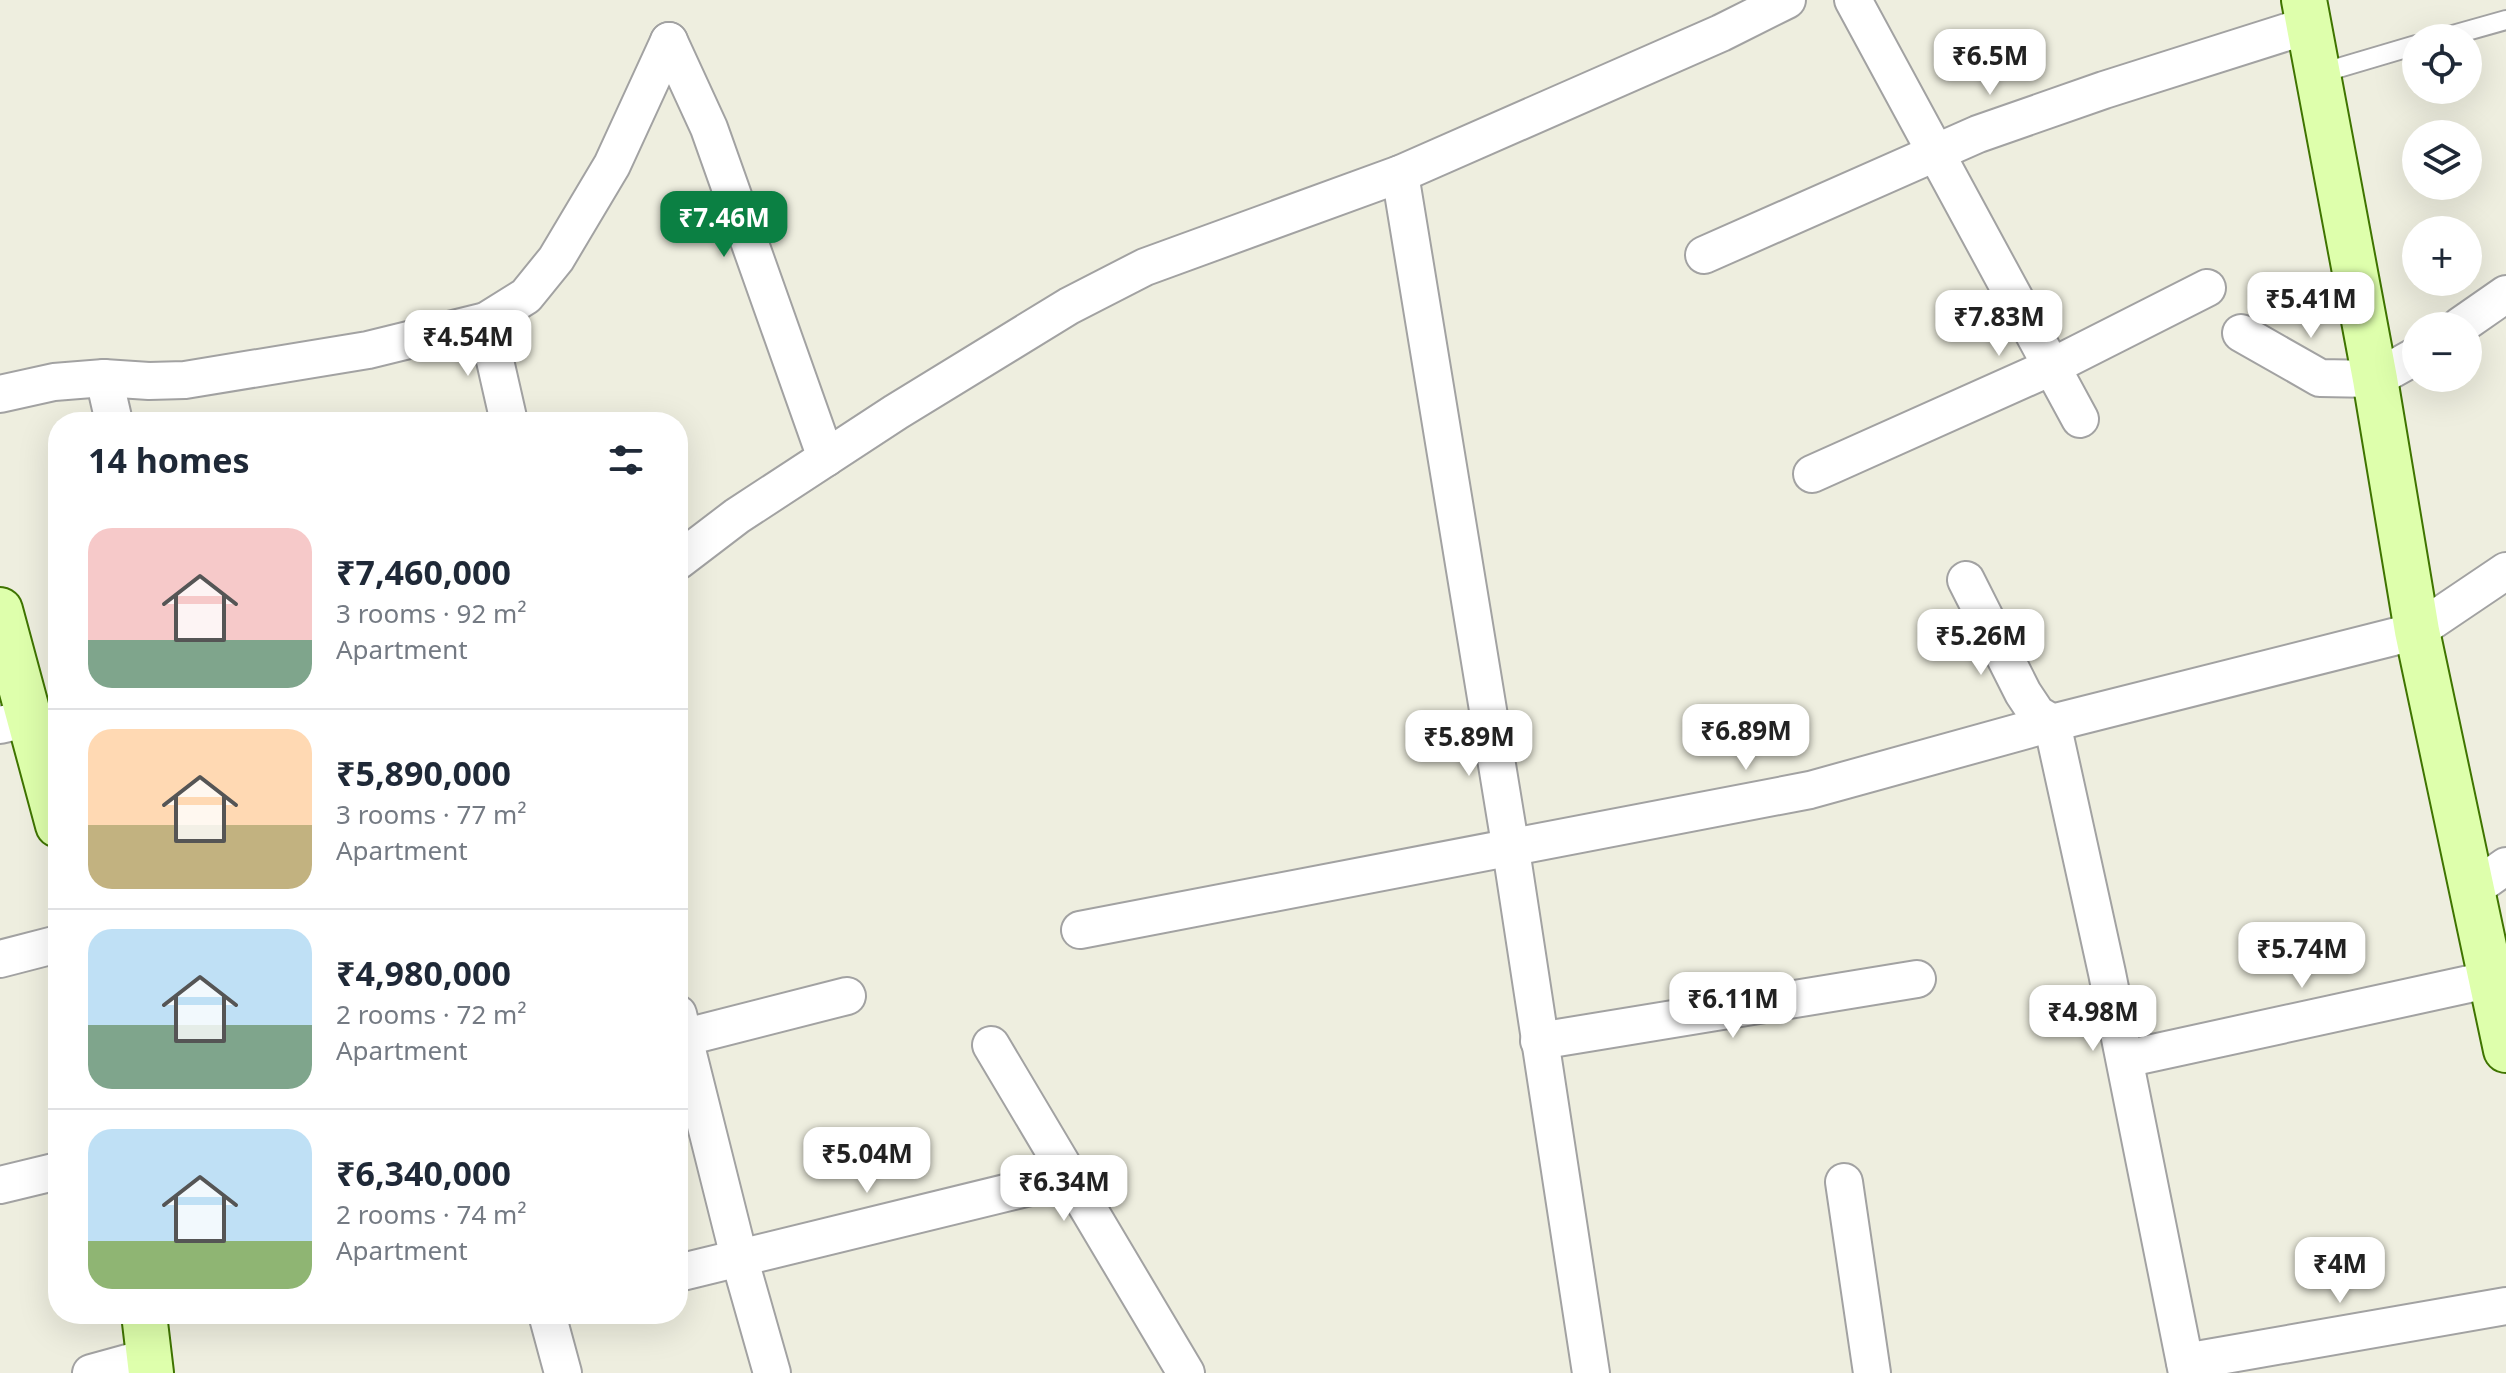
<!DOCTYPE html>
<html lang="en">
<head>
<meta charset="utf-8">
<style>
	body { margin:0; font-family:"Noto Sans",sans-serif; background:#f2f2f3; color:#1f2937; height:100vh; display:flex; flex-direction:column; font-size:30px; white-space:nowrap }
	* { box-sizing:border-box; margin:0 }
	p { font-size:26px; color:#747a83 }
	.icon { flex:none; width:44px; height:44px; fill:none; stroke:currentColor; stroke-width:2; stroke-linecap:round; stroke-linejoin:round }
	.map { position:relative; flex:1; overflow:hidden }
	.side { position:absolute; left:48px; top:412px; width:640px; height:912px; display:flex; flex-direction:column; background:#fff; border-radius:32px; box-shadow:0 8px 32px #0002 }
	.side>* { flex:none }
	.buttons { position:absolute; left:2402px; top:24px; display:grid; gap:16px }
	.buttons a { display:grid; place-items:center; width:80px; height:80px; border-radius:50%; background:#fff; box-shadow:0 8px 32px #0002; font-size:40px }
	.price { position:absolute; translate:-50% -68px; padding:0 18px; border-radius:16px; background:#fff; color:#222; font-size:26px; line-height:52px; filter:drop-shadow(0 2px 4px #0008) }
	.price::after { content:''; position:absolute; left:50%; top:48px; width:24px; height:18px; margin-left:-12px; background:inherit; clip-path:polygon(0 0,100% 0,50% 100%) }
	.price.active { background:#0b8043; color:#fff }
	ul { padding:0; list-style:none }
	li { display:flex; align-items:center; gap:24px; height:200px; padding:0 40px }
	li+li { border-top:2px solid #e0e1e3 }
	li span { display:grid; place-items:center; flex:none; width:224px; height:160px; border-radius:24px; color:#555 }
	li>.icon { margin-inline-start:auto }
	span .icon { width:96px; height:96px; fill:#fffc; stroke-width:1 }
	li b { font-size:34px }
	h2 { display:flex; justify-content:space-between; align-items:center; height:96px; padding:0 40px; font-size:34px }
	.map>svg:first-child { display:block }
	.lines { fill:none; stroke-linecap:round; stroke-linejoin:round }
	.lane-casing { stroke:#a2a2a2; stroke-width:22 }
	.street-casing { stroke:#a2a2a2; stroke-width:40 }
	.secondary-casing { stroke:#3f7400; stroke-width:48 }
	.lane { stroke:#fff; stroke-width:18 }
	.street { stroke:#fff; stroke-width:36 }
	.secondary { stroke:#deffac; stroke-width:44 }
</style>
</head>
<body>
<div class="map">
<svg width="2506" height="1373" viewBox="0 0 2506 1373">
	<rect width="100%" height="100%" fill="#eeeedf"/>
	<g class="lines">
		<defs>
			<g id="lane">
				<polyline points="2442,38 2506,20"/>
				<polyline points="2318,74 2416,45"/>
			</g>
			<g id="street">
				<polyline points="1853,0 2080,419"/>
				<polyline points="669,41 709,128 826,458"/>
				<polyline points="1400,174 1511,850 1591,1373"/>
				<polyline points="1704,255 1978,134 2104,90 2309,25"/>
				<polyline points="486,321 509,422"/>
				<polyline points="2460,326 2506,294"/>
				<polyline points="2241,333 2320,378 2375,379 2416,356"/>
				<polyline points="104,378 114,422"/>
				<polyline points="0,394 54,382 104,378 149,381 185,380 368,350 486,321 526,296 556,259 612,165 669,41"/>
				<polyline points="1812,474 2051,367 2207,288"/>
				<polyline points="678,561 737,516 896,412 1069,306 1145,267 1400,174 1721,33 1787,0"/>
				<polyline points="1966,580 2023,693 2037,714 2052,723 2107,973 2187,1373"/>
				<polyline points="0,725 31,718"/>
				<polyline points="2472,890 2506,866"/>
				<polyline points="1080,930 1810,790 2052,723 2417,631 2506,571"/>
				<polyline points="0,959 58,944"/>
				<polyline points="678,1014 739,1257 772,1373"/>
				<polyline points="678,1039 847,996"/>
				<polyline points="1539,1041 1917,979"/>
				<polyline points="991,1045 1186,1373"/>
				<polyline points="2125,1059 2492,979"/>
				<polyline points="1844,1182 1872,1373"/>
				<polyline points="0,1185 58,1171"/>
				<polyline points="678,1273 1071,1177"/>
				<polyline points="547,1314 563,1373"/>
				<polyline points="2185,1362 2506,1306"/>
				<polyline points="91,1373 149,1357"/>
			</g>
			<g id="secondary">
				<polyline points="2304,0 2375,379 2417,631 2506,1050"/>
				<polyline points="0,610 58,825"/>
				<polyline points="144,1314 151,1373"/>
			</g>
		</defs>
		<use href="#lane" class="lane-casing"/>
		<use href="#street" class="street-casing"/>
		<use href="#secondary" class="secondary-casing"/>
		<use href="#lane" class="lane"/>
		<use href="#street" class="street"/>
		<use href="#secondary" class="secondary"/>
	</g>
</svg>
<div class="buttons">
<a><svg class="icon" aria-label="locate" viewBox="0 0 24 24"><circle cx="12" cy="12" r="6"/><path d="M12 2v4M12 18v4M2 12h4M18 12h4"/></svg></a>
<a><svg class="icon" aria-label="layers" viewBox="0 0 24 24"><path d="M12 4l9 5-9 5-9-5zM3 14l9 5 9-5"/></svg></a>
<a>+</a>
<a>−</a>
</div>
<b class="price" style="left:1990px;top:97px">₹6.5M</b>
<b class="price active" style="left:724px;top:259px">₹7.46M</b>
<b class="price" style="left:2311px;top:340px">₹5.41M</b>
<b class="price" style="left:1999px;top:358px">₹7.83M</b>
<b class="price" style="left:468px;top:378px">₹4.54M</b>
<b class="price" style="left:1981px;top:677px">₹5.26M</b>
<b class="price" style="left:1746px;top:772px">₹6.89M</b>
<b class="price" style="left:1469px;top:778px">₹5.89M</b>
<b class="price" style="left:2302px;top:990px">₹5.74M</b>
<b class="price" style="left:1733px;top:1040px">₹6.11M</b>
<b class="price" style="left:2093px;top:1053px">₹4.98M</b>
<b class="price" style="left:867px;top:1195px">₹5.04M</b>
<b class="price" style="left:1064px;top:1223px">₹6.34M</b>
<b class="price" style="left:2340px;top:1305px">₹4M</b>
<section class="side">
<h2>14 homes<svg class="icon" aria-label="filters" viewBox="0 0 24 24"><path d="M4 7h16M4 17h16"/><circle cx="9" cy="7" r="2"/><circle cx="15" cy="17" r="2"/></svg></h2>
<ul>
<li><span style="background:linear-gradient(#f6c9c9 70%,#7fa58c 0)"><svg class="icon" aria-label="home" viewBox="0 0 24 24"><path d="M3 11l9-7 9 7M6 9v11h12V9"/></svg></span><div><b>₹7,460,000</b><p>3 rooms · 92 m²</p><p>Apartment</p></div></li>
<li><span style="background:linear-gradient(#ffd9b3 60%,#c2b280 0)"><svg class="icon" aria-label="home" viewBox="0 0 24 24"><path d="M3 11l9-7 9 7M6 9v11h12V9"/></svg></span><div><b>₹5,890,000</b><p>3 rooms · 77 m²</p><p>Apartment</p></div></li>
<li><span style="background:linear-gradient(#bfe0f5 60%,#7fa58c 0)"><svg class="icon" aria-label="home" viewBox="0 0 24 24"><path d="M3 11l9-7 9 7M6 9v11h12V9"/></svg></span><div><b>₹4,980,000</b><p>2 rooms · 72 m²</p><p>Apartment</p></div></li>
<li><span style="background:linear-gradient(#bfe0f5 70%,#8fb573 0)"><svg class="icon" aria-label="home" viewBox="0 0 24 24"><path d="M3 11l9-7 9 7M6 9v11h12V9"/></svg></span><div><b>₹6,340,000</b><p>2 rooms · 74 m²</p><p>Apartment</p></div></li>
</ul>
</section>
</div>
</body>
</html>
